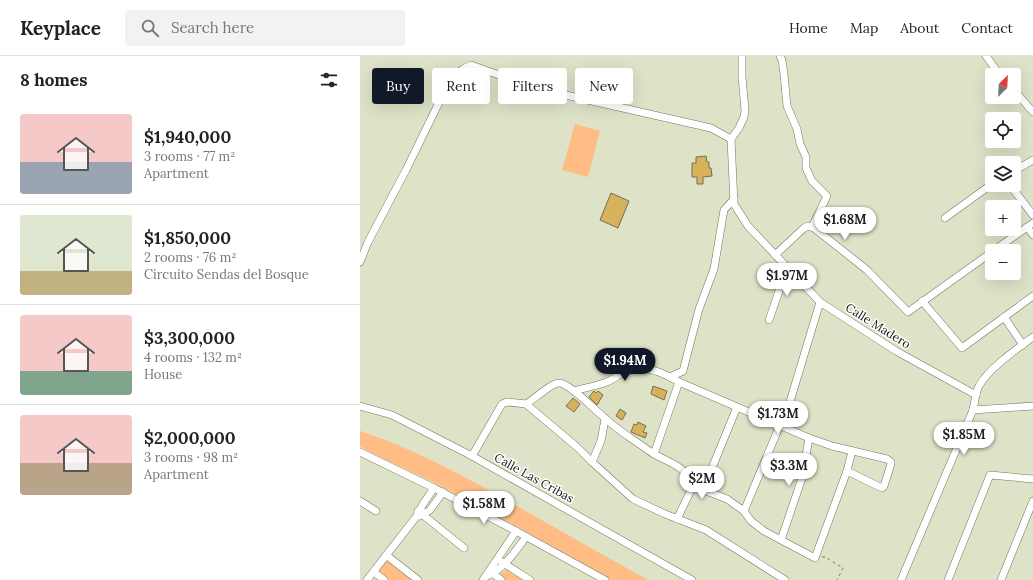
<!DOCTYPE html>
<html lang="en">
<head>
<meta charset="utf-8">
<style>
	body { margin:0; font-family:Lora,serif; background:#f2f2f2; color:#222; height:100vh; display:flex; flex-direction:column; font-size:15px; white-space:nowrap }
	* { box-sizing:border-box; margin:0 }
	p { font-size:13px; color:#767676 }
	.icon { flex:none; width:22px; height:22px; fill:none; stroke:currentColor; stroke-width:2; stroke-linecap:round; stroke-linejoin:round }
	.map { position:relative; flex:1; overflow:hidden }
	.sheet { display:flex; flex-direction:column; background:#fff; width:360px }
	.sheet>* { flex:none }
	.banner { position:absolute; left:12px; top:12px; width:380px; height:36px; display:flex; gap:8px }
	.needle { width:26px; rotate:24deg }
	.tools { position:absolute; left:625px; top:12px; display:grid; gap:8px }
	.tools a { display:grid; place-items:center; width:36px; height:36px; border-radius:4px; background:#fff; box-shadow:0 4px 16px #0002; font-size:20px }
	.price { position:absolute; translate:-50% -34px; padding:0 9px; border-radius:14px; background:#fff; color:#222; font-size:13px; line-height:26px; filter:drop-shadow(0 1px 2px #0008) }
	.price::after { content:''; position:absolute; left:50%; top:24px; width:12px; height:9px; margin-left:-6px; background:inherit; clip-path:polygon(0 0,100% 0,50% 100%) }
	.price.on { background:#111827; color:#fff }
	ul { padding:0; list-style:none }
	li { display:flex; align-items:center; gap:12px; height:100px; padding:0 20px }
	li+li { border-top:1px solid #e0e0e0 }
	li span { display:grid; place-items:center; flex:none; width:112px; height:80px; border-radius:4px; color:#555 }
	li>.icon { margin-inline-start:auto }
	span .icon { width:48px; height:48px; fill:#fffc; stroke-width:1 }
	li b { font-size:17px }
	h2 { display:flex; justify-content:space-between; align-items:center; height:48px; padding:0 20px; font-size:17px }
	.chip { padding:0 14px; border-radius:4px; background:#fff; box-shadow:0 4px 16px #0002; font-size:14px; line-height:36px }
	.chip.on { background:#111827; color:#fff }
	header { display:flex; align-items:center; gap:24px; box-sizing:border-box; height:56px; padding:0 20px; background:#fff; border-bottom:1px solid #e0e0e0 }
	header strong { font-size:19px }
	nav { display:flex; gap:22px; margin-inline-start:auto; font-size:14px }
	.search { width:280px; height:36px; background:#f2f2f2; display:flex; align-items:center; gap:10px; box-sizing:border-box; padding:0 14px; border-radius:4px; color:#767676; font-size:15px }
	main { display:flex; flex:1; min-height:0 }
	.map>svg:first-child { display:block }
	.green { fill:#ffbc84 }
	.building { fill:#d6b35b; stroke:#766d56 }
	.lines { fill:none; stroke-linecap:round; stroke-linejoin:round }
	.street-casing { stroke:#73765e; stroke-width:8 }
	.path { stroke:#7b7e6b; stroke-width:1; stroke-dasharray:3 3; stroke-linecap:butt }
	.street { stroke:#fff; stroke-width:7 }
	.labels { text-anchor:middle; stroke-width:3; stroke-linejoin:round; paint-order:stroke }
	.street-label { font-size:12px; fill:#15160d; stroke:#fff }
</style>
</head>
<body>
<header>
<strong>Keyplace</strong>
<div class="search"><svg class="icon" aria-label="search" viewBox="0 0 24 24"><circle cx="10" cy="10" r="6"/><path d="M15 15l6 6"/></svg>Search here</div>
<nav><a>Home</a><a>Map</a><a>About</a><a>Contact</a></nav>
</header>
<main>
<section class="sheet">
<h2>8 homes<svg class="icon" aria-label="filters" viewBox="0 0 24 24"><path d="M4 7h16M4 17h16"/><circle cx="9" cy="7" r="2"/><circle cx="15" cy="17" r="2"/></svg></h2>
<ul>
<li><span style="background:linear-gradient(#f6c9c9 60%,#9aa5b1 0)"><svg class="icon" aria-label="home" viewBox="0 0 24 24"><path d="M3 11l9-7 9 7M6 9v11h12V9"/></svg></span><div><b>$1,940,000</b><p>3 rooms · 77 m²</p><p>Apartment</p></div></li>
<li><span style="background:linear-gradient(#dfe7d0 70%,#c2b280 0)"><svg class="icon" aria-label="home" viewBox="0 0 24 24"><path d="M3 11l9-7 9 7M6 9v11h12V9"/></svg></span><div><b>$1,850,000</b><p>2 rooms · 76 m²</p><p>Circuito Sendas del Bosque</p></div></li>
<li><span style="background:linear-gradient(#f6c9c9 70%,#7fa58c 0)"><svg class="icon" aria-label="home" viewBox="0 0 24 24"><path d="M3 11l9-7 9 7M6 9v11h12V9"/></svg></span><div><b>$3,300,000</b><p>4 rooms · 132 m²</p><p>House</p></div></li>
<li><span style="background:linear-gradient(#f6c9c9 60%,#b9a48a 0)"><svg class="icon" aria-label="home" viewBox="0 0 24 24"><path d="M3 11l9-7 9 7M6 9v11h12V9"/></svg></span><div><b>$2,000,000</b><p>3 rooms · 98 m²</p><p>Apartment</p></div></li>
</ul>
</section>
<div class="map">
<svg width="673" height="524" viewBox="0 0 673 524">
	<rect width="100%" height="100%" fill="#dee2c7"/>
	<g class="green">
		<polygon points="215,68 240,75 228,121 202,114"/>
		<path d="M0,375C58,394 111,424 164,454C205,477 246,501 288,524H252L133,457L69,424L11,397L0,390Z"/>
		<polygon points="26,503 53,524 30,524 18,514"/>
		<polygon points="146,514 162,524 146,524 140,519"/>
	</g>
	<g class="building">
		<polygon points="346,100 347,106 349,106 349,112 351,112 352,120 343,121 343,128 337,128 337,121 332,121 332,107 336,107 336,101"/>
		<polygon points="251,137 269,145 258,172 240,164"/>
		<polygon points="293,330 307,335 304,344 291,338"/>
		<polygon points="234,335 236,337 238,335 243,339 237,349 229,341"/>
		<polygon points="213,342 220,348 214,356 206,350"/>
		<polygon points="260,353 266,357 262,364 256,360"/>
		<polygon points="278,366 286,370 283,376 287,377 285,382 271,376 274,368 277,369"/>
	</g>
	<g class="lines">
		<defs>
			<g id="street">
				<polyline points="420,0 422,4 424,18 427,50 437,73 440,88 446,101 446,112 452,125 467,140 452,171"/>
				<polyline points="626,0 640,19"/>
				<polyline points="654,34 673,56"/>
				<polyline points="371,83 374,148 388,170 460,246 536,295 616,339"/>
				<polyline points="654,115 673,104"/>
				<polyline points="650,129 673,159"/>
				<polyline points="585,162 632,128"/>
				<polyline points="667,171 673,179"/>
				<polyline points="633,195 673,167"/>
				<polyline points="415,199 444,172 448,170 454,172 507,214 548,256 632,196"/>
				<polyline points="0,206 8,186 46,114 91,22 103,13 111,9 139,19 152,26 179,33 351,72 371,83 379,72 384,61 385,54 382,21 382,0"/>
				<polyline points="562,245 602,292 673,240"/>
				<polyline points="644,261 663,289"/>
				<polyline points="409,264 427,212"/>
				<polyline points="310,321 323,315 339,253 354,213 364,154 374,143"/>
				<path d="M214,335C225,332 236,330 247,326C254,323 259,318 266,315C283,307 304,317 319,326L449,382L472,390L527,403L531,406V408L524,430L522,432L487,415"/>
				<polyline points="166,348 217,391 232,406 273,443 305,458 346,474 425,524"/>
				<polyline points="0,350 32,359 112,400 332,524"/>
				<polyline points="613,354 673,350"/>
				<polyline points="0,396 74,432 156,475 245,524"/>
				<polyline points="294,398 319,326"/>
				<path d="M112,400L142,348L147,346L166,348C173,344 193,326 199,327C210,327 235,355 245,362C252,369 261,375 269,381C277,386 286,393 294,398C308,406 329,412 333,430L367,443L384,455L391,465L404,475L455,502L487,415L492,395"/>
				<polyline points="232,406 241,385 245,363"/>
				<polyline points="343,434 377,351"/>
				<polyline points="0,445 16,455"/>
				<polyline points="58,455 104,492"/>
				<polyline points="384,455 420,369 426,359 460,246"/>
				<polyline points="60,460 70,454 83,436"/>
				<polyline points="317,463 333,430"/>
				<polyline points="421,484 442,422 449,382"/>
				<polyline points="26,499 58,524"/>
				<polyline points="142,506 170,524"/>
				<polyline points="130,515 141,524"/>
				<polyline points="14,516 24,524"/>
				<path d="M125,521C144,513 154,497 166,481"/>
				<polyline points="7,524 56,461 63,448 74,432"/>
				<polyline points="123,524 156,475"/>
				<path d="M541,524L613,354C615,346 615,337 619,330C628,313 658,292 673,281"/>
				<polyline points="588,524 630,419 673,423"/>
				<polyline points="641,524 673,445"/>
			</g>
		</defs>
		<use href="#street" class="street-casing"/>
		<polyline class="path" points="462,501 465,501 483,512 477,524"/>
		<use href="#street" class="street"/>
	</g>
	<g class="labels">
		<g class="street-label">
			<text transform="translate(518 270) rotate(32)" y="4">Calle Madero</text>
			<text transform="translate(174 422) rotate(29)" y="4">Calle Las Cribas</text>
		</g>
	</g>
</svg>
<div class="tools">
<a><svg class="needle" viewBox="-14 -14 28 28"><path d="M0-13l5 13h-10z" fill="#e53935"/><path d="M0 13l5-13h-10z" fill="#767676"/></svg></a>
<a><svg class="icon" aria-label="locate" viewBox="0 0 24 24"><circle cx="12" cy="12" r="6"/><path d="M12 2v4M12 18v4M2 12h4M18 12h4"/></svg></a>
<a><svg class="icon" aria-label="layers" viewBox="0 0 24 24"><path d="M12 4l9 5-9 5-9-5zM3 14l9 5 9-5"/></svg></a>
<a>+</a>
<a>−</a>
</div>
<b class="price" style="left:485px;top:185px">$1.68M</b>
<b class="price" style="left:427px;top:241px">$1.97M</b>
<b class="price on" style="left:265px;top:326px">$1.94M</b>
<b class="price" style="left:418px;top:379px">$1.73M</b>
<b class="price" style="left:604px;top:400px">$1.85M</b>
<b class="price" style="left:429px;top:431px">$3.3M</b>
<b class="price" style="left:342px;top:444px">$2M</b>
<b class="price" style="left:124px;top:469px">$1.58M</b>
<div class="banner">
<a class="chip on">Buy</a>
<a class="chip">Rent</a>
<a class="chip">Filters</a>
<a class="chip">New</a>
</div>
</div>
</main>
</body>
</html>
